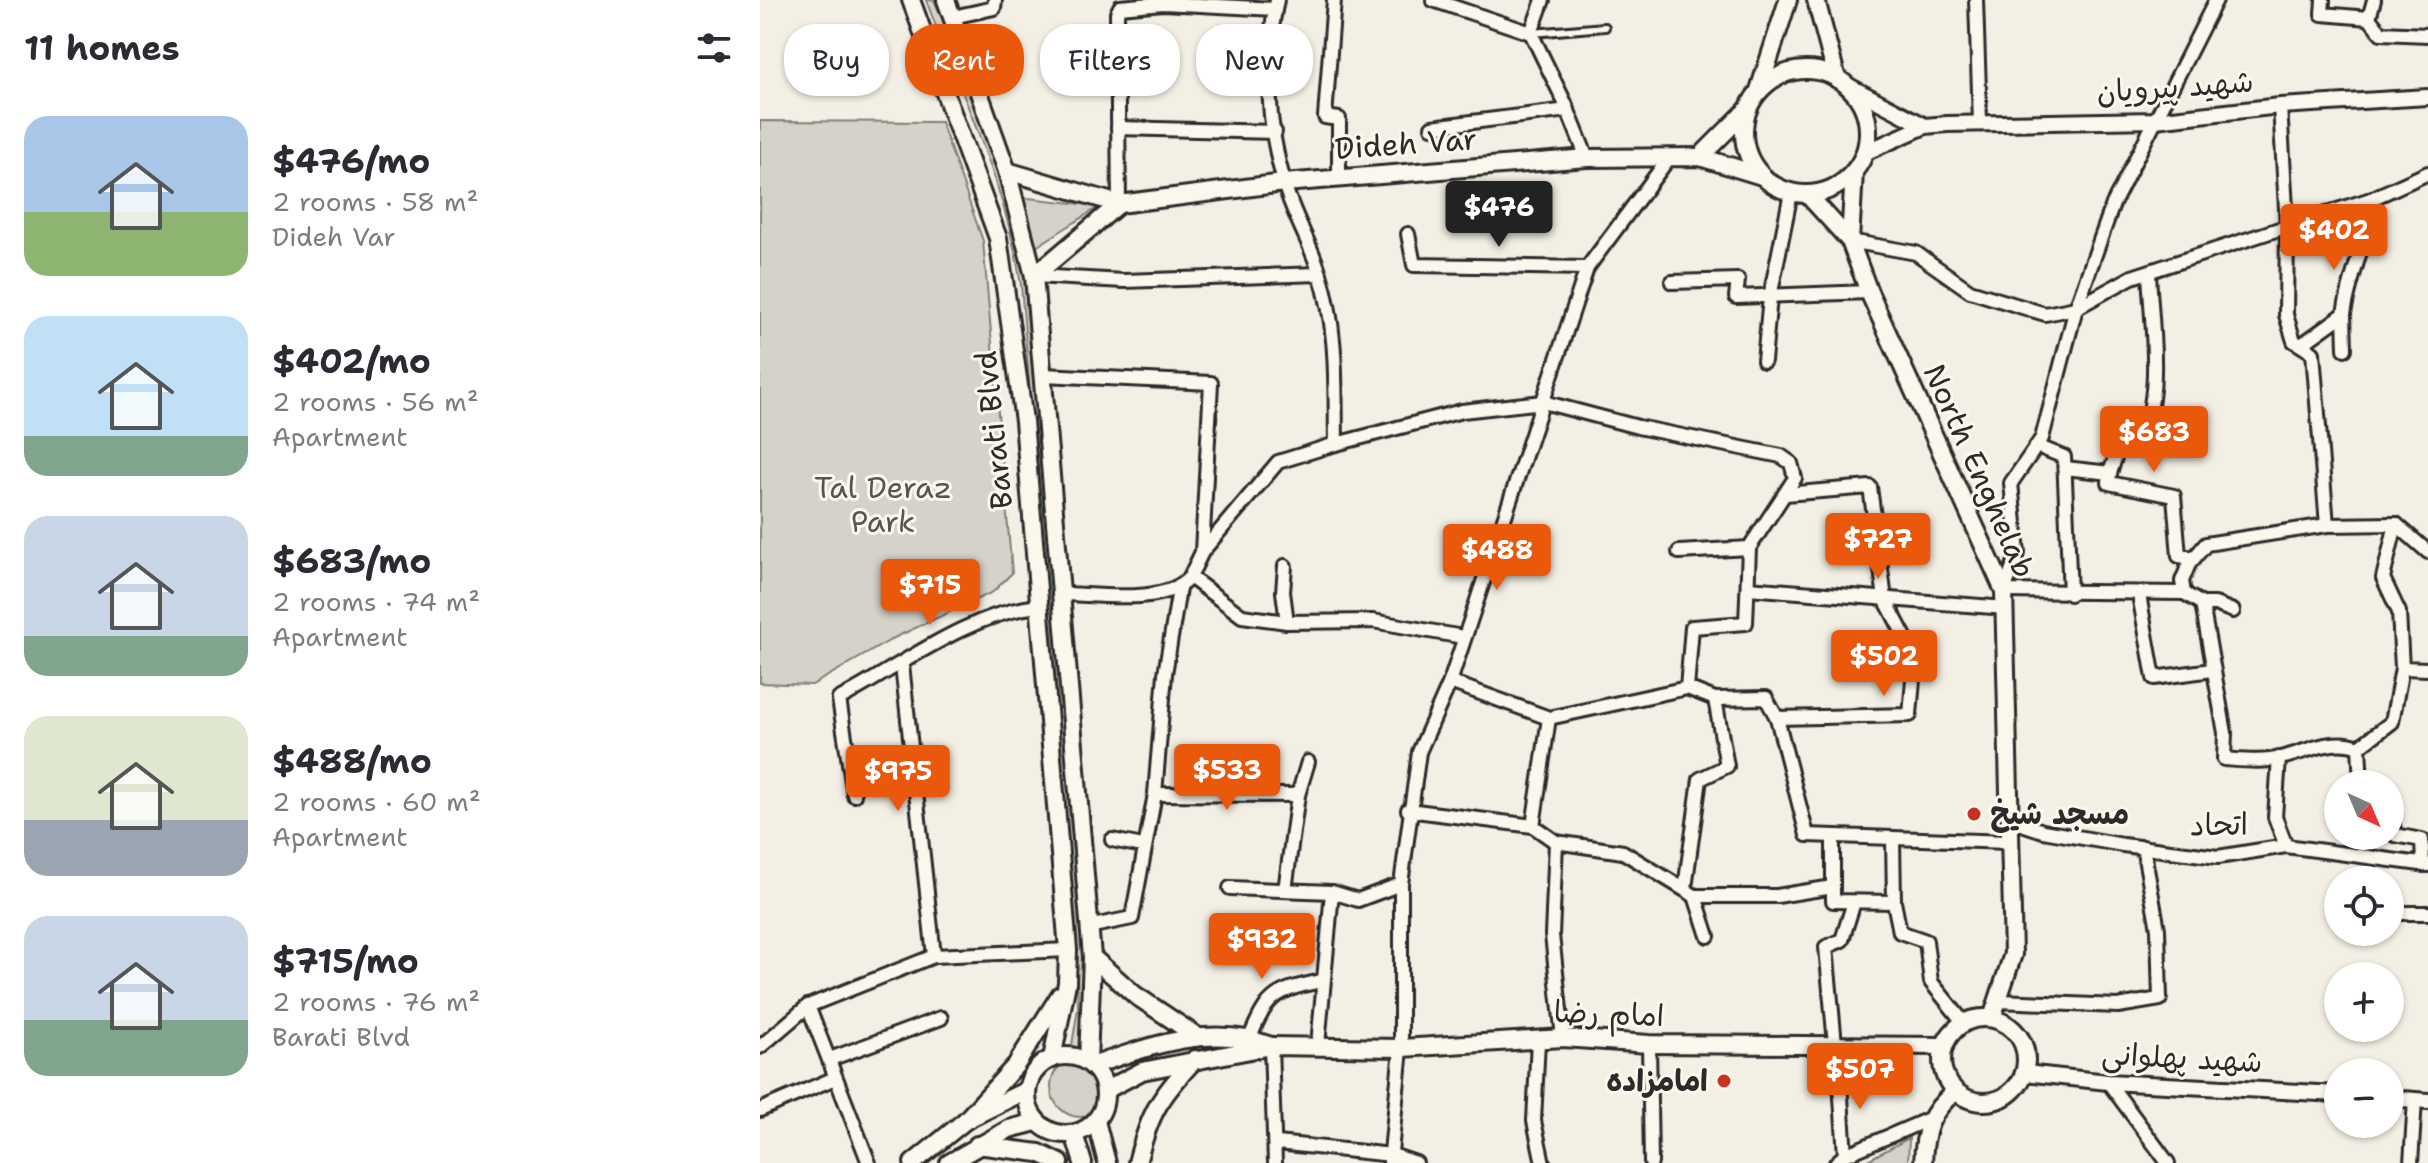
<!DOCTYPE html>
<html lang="en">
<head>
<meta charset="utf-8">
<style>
	body { margin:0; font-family:"Shantell Sans","Playpen Sans Arabic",sans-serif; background:#f2f2f3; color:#2b2b33; height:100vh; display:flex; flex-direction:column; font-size:30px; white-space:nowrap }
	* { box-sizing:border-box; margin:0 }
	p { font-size:26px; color:#7c7c81 }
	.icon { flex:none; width:44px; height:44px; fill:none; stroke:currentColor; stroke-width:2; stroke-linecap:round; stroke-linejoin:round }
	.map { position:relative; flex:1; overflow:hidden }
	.drawer { display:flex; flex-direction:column; background:#fff; width:760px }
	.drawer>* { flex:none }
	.guide { position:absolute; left:24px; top:24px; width:760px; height:72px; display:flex; gap:16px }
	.needle { width:52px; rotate:136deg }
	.controls { position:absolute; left:1564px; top:770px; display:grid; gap:16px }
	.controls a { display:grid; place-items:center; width:80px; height:80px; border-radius:50%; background:#fff; box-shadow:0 2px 6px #0004; font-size:40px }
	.price { position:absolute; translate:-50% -68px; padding:0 18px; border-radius:8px; background:#ea580c; color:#fff; font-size:26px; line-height:52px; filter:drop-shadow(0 2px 4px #0008) }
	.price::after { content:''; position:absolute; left:50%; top:48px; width:24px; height:18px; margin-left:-12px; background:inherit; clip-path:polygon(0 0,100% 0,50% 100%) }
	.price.active { background:#222; color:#fff }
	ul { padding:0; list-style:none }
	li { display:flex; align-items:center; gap:24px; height:200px; padding:0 24px }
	li span { display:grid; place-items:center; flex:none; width:224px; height:160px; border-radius:24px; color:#555 }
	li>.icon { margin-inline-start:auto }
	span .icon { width:96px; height:96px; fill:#fffc; stroke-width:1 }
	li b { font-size:34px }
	h2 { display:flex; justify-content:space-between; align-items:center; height:96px; padding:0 24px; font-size:34px }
	.chip { padding:0 28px; border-radius:32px; background:#fff; box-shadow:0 2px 6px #0004; font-size:28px; line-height:72px }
	.chip.active { background:#ea580c; color:#fff }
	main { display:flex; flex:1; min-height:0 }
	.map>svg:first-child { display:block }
	.green { fill:#d5d2c9; stroke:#807e7a; stroke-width:2 }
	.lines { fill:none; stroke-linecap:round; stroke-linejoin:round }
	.service-casing { stroke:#2b2b2b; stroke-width:12 }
	.minor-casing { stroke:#2b2b2b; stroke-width:18 }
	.tertiary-casing { stroke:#2b2b2b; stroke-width:20 }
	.secondary-casing { stroke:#2b2b2b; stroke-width:22 }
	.service { stroke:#fbf7ec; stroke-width:6 }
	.minor { stroke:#fbf7ec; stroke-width:12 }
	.tertiary { stroke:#fbf7ec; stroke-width:14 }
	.secondary { stroke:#fbf7ec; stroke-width:16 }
	.poi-dot { fill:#c8321e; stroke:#fbf7ec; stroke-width:3 }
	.labels { text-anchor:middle; stroke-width:6; stroke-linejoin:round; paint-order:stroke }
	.street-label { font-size:30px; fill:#2b2b2b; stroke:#fbf7ec }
	.park-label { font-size:30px; fill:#565552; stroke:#fbf7ec }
	.poi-label { font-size:30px; font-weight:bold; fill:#2b2b2b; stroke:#fbf7ec; text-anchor:start }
</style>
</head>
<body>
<main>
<section class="drawer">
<h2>11 homes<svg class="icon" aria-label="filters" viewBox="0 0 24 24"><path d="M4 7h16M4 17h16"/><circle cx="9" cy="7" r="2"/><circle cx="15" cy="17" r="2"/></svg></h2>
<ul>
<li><span style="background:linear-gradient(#a9c7e8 60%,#8fb573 0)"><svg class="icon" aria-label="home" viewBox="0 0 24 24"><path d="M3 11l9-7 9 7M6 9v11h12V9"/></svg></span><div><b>$476/mo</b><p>2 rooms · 58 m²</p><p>Dideh Var</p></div></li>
<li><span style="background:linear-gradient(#bfe0f5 75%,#7fa58c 0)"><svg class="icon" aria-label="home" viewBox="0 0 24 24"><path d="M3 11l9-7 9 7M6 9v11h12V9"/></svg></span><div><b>$402/mo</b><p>2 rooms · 56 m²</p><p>Apartment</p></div></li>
<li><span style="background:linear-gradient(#c9d6e8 75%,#7fa58c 0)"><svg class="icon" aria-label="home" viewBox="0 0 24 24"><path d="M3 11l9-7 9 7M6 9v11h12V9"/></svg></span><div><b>$683/mo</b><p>2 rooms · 74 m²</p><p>Apartment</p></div></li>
<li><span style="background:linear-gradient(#dfe7d0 65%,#9aa5b1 0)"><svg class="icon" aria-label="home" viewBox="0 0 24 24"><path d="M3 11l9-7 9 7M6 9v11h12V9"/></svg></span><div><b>$488/mo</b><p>2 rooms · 60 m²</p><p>Apartment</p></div></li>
<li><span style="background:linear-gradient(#c9d6e8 65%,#7fa58c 0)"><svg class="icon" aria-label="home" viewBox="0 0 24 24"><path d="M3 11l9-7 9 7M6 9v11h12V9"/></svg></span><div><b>$715/mo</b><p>2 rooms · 76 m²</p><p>Barati Blvd</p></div></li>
</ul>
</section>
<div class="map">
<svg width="1668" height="1163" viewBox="0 0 1668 1163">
	<rect width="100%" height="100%" fill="#f3efe4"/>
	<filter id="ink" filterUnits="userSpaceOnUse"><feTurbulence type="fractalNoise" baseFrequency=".0125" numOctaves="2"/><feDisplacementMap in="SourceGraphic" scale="16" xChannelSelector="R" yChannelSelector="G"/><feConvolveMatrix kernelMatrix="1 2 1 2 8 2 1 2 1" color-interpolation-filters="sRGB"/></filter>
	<g filter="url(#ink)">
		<g class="green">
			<path d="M166,0H174L229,125L261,243L325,958L321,1050L312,1045L318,1008L316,939L261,285C246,184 201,95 166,0Z"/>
			<polygon points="0,121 181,122 223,241 252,573 233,592 136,637 52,685 0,683"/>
			<polygon points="259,197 340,206 273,249"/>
			<circle cx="321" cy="1087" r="30"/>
			<polygon points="1149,1138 1148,1163 1102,1163"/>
		</g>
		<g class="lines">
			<defs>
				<polyline id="service" points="772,33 845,27"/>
				<g id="minor">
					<polyline points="574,0 565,117 579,119 579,177"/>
					<polyline points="673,0 771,33 805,103 827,158"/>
					<polyline points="1216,0 1220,123"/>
					<polyline points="1456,0 1353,204 1316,308 1282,438 1251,483 1258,553 1244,591 1424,593 1422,581 1429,564 1446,544 1567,525 1636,524 1668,552"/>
					<polyline points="1563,0 1562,14 1609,18 1621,33 1668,35"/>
					<polyline points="193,17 234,8 235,0"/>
					<polyline points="1609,18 1614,0"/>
					<polyline points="771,33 783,0"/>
					<polyline points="1520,106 1527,226 1526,315 1534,341 1553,353 1567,525"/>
					<polyline points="672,127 808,110"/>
					<polyline points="358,128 515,132"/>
					<polyline points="359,204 357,13 360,7 403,3 515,9"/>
					<polyline points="648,234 654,265 827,268"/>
					<polyline points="1090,241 1156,253 1210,291 1285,314 1316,308 1372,277 1611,199 1668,173"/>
					<polyline points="274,276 364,281 560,274"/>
					<polyline points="912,282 978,280 976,297 1109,292"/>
					<polyline points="1584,314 1585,349"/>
					<path d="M1541,345L1584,314C1590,275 1608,238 1611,199"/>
					<polyline points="1004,361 1010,297 1031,193"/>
					<polyline points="283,375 451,383 442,552"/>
					<polyline points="576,444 702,411 783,402 878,427 1021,456 1031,463 1035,478 989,548 986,623 932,627 927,688 789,718 690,682"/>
					<polyline points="1277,446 1304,457 1310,594"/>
					<polyline points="1305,468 1350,473 1349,483 1414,496 1419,556 1434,558"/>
					<path d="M1350,473L1361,440L1379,443C1404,394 1391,325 1389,272"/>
					<polyline points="1636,524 1623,578 1639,612 1642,668 1668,669"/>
					<polyline points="919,552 989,548"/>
					<polyline points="525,566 523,592 527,622"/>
					<path d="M430,577L442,552L518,462L576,444C575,387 578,329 560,274C551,243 532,214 524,182C507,125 504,58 517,0"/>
					<polyline points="988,588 1246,608"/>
					<path d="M1424,593L1442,604L1465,733L1464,759C1479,760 1495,762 1510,760C1538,757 1570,735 1599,747"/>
					<path d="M299,594C336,594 405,606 430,577L482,616L527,622L613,621L703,637"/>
					<polyline points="1379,595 1394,678 1452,670"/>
					<polyline points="1442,604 1455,604 1473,611"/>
					<polyline points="142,665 174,956"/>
					<polyline points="927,688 955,699 1006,698 1017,718 1047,835 1248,842"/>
					<polyline points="1017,718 1150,715 1155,656 1125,599 1110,487 1025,494"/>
					<polyline points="1519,758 1515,817 1526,846"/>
					<polyline points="1601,784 1599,747 1632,722 1642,668"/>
					<polyline points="395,794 538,795"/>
					<path d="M94,795L79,699C141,666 208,613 279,606"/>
					<polyline points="648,810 773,826 796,842 863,852 935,896 948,936"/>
					<polyline points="1630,812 1635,835 1662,840 1663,865"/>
					<polyline points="1253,821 1283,831 1363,845 1458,857 1526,846 1668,865"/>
					<polyline points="773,826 789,718"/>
					<polyline points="1073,837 1073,901 1134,902"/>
					<polyline points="1133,838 1134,902 1140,932 1166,941 1171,982 1204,1023"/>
					<polyline points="352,840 383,846"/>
					<polyline points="796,842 792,935 803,1038"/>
					<polyline points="470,888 572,892 598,900 641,884"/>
					<polyline points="925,888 940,779 967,766 955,699"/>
					<polyline points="525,890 538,795 548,762"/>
					<polyline points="935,896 1017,896 1073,887"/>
					<polyline points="1630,913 1668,913"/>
					<polyline points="328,927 372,918 395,794 405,674 419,589"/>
					<polyline points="1238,1001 1358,1006 1400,999 1398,929 1383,847"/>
					<polyline points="48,1006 109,1163"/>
					<path d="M490,1038C508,993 516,991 561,981"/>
					<polyline points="778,1040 774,1121 783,1163"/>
					<polyline points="889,1044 891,1163"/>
					<polyline points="1075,1044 1066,947 1082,940 1094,902"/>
					<polyline points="558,1045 572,892"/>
					<polyline points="511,1046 515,1163"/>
					<polyline points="0,1047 48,1006 174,956 308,950"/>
					<polyline points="70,1059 181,1018"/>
					<polyline points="1079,1068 1085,1155"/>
					<polyline points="1348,1082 1408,1163"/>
					<polyline points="0,1110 75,1078"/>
					<polyline points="517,1143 632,1155 656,1163"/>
					<polyline points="630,1163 641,1048 641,884 659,752 690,682 827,268 909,158"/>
					<polyline points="1076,1163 1085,1155 1169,1119"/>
					<polyline points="1651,1163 1655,1100"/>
				</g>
				<g id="tertiary">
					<polyline points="1087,85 1165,126"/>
					<polyline points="1104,153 1165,126 1187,124 1395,120 1520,106 1668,97"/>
					<polyline points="1265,1073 1348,1082 1578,1094"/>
					<polyline points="1630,1098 1668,1101"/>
				</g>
				<g id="secondary">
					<polyline points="151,0 238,238 264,421 308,950 307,983 292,1059"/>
					<polyline points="186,0 247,171 274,276 332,957 328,1062"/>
					<polyline points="1056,0 1077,79"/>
					<circle cx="1046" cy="132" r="62"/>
					<polyline points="999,90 1028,0"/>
					<polyline points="940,157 987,110"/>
					<polyline points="247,171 359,204 524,183 827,158 940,157 1002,176"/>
					<polyline points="1048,195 1090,241 1109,292 1244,591 1253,954 1232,1018"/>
					<polyline points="1090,241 1094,172"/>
					<polyline points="274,276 359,204"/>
					<polyline points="332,957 375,995 438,1037"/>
					<circle cx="1224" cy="1060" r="42"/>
					<circle cx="306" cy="1095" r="39"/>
					<path d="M332,1066C389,1046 453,1023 511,1046"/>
					<polyline points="346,1090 382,1071 511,1046 641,1048 803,1038 889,1044 1184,1046"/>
					<polyline points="206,1120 256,1065 300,995"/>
					<polyline points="336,1121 347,1163"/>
					<polyline points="314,1134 323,1163"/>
					<polyline points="217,1145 279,1153 300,1163"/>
					<polyline points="153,1163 206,1120 267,1090"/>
					<polyline points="189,1163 249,1129 276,1122"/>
					<path d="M377,1163C390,1112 399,1098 435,1059"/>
					<path d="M1163,1163C1164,1132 1170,1111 1195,1092"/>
				</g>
			</defs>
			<use href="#service" class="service-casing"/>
			<use href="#minor" class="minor-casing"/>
			<use href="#tertiary" class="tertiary-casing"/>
			<use href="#secondary" class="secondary-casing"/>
			<use href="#service" class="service"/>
			<use href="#minor" class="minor"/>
			<use href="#tertiary" class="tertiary"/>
			<use href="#secondary" class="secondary"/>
		</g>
	</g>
	<g class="poi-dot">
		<circle cx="1214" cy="814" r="8"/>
		<circle cx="964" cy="1081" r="8"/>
	</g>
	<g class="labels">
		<g class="street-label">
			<text transform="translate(1415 87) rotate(-4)" y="10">شهید پیرویان</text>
			<text transform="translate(646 144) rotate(-4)" y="10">Dideh Var</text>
			<text transform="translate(234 430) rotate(-96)" y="10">Barati Blvd</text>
			<text transform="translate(1219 471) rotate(66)" y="10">North Enghelab</text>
			<text transform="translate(1459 825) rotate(-1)" y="10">اتحاد</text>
			<text transform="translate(849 1014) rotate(2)" y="10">امام رضا</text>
			<text transform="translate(1422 1058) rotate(3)" y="10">شهید پهلوانی</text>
		</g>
		<g class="park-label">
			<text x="123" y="498">Tal Deraz<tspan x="123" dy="34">Park</tspan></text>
		</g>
		<g class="poi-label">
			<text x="1230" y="824">مسجد شیخ</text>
			<text x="948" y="1091" text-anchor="end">امامزاده</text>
		</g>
	</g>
</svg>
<div class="controls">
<a><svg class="needle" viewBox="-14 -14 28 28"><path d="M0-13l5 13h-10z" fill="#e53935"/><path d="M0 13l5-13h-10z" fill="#7c7c81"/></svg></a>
<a><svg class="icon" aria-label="locate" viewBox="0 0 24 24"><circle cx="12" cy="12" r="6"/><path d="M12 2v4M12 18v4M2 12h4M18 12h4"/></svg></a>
<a>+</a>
<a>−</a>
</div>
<b class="price active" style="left:739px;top:249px">$476</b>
<b class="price" style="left:1574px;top:272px">$402</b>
<b class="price" style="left:1394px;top:474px">$683</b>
<b class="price" style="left:1118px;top:581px">$727</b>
<b class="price" style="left:737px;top:592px">$488</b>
<b class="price" style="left:170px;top:627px">$715</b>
<b class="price" style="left:1124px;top:698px">$502</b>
<b class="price" style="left:467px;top:812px">$533</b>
<b class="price" style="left:138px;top:813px">$975</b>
<b class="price" style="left:502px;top:981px">$932</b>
<b class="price" style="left:1100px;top:1111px">$507</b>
<div class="guide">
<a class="chip">Buy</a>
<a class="chip active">Rent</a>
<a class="chip">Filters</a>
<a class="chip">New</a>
</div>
</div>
</main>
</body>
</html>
